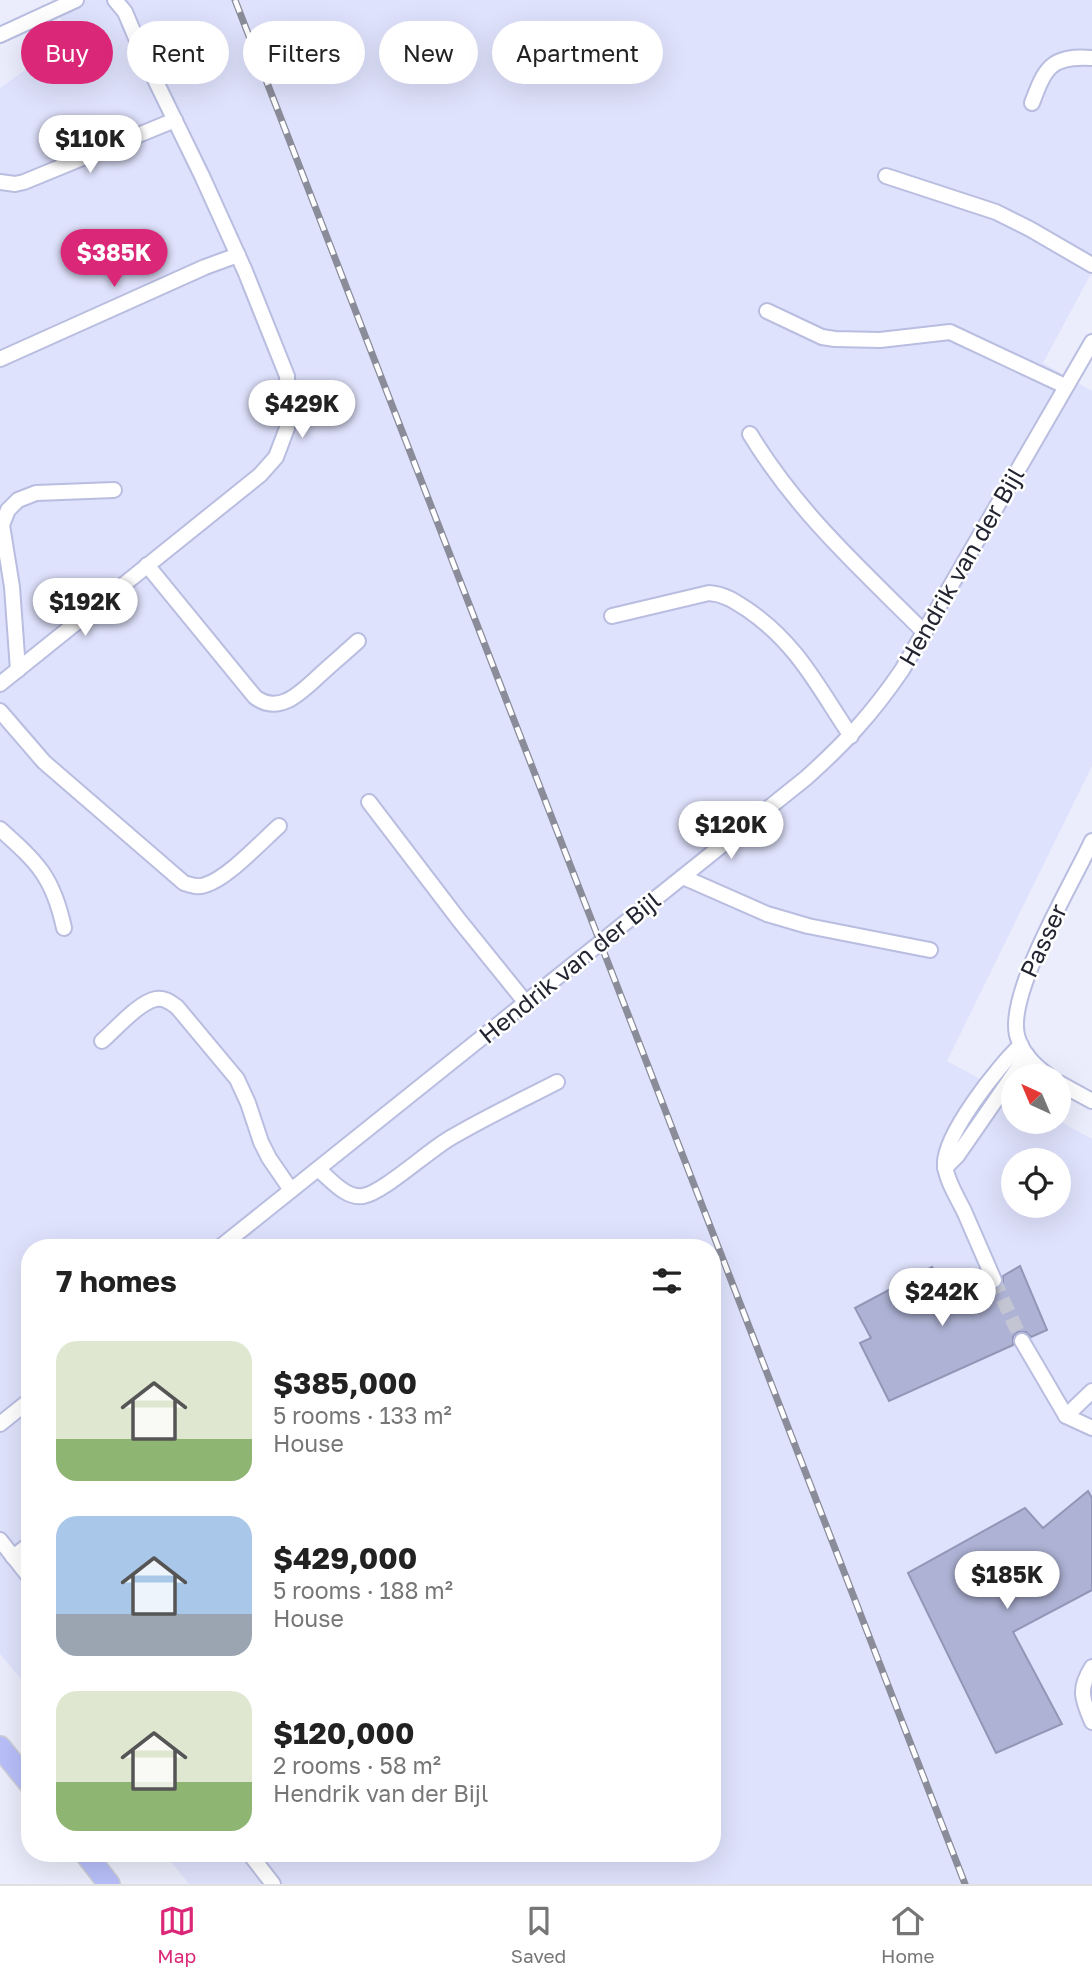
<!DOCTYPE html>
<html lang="en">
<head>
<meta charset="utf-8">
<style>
	body { margin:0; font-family:"Golos Text",sans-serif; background:#f6f6f6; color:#222; height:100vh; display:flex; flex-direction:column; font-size:26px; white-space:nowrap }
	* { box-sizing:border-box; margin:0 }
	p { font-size:23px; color:#767676 }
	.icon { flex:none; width:38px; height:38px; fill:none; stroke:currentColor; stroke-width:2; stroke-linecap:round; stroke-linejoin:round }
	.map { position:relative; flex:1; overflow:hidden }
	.drawer { position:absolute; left:21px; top:1239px; width:700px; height:623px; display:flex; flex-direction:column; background:#fff; border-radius:28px; box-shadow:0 7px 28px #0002 }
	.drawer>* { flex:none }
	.banner { position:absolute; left:21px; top:21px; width:700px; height:63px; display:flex; gap:14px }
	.needle { width:46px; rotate:316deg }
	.buttons { position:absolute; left:1001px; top:1064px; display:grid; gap:14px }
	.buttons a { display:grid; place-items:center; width:70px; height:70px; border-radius:50%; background:#fff; box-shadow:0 7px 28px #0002; font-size:35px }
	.price { position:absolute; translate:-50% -60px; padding:0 16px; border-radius:24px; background:#fff; color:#222; font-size:23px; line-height:46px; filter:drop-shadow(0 2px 4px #0008) }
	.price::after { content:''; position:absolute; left:50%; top:42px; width:21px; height:16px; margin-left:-10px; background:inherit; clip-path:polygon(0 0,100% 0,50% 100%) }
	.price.current { background:#db2777; color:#fff }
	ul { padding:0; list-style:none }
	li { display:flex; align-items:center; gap:21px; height:175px; padding:0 35px }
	li span { display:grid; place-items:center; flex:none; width:196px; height:140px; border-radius:21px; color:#555 }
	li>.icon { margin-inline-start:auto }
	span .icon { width:84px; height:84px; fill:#fffc; stroke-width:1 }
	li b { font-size:30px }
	h2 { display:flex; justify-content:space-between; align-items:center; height:84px; padding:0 35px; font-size:30px }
	.chip { padding:0 24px; border-radius:32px; background:#fff; box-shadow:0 7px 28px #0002; font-size:24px; line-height:63px }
	.chip.current { background:#db2777; color:#fff }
	.tabs { display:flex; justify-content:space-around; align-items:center; height:98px; border-top:2px solid #e0e0e0; background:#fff; font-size:19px; color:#767676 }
	.tabs a { display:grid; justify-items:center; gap:4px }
	.tabs .current { color:#db2777 }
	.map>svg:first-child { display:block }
	.built { fill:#dfe2fc; fill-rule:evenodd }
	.building { fill:#aeb3d5; stroke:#9297b8; stroke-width:2 }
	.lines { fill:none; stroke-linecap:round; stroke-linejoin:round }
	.minor-tunnel { stroke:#c3c5d3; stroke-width:14; stroke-dasharray:14 7; stroke-linecap:butt }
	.minor-casing { stroke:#b9bde0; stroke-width:18 }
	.highway-casing { stroke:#cecfd2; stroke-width:24 }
	.minor { stroke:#fff; stroke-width:14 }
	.highway { stroke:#b8bff9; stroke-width:21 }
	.rail-casing { stroke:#8a8c9a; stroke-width:7 }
	.rail { stroke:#fff; stroke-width:4.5; stroke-dasharray:13; stroke-linecap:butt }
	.labels { text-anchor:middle; stroke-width:5; stroke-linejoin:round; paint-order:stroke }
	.street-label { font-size:24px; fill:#222431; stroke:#fff }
</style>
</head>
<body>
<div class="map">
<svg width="1092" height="1884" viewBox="0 0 1092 1884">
	<rect width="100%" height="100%" fill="#ebedfc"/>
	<path class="built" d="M55,0H1092V272L1043,363L1092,391V766L947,1061L1013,1097V1122L1059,1121L1092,1139V1884H189L164,1853H712V1248H30V1690L0,1654V88L67,40ZM1013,1160H1059V1206H1013Z"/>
	<g class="building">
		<polygon points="1020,1266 1047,1330 1031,1337 1026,1332 1018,1332 1013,1337 1013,1345 889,1401 860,1343 871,1338 855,1308 932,1267 955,1301 986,1285 992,1289 998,1288 1003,1282 1003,1276"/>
		<polygon points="1088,1491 1092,1498 1092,1590 1013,1632 1062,1724 996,1753 908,1573 1025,1508 1043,1528"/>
	</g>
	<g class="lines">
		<polyline class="minor-tunnel" points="994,1280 1022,1341"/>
		<defs>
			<g id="minor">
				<polyline points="0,35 76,0"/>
				<path d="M1032,103C1045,68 1051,55 1092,58"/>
				<polyline points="886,176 996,212 1030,229 1092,265"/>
				<polyline points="0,182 15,184 24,182 175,120"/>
				<polyline points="767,311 822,337 835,339 880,340 950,332 1065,386"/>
				<polyline points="0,359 205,267 238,255"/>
				<path d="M750,434C798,513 860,568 925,633"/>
				<path d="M147,565L255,697C280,716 302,691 321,674C333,663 346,652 358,641"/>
				<path d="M612,616L709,593C725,594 736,602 748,610C798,644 819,689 851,736"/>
				<polyline points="18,670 12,587 2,525 8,510 18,500 36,493 114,490"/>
				<polyline points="0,684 260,475 276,457 287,428 289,413 287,376 245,271 202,176 144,57 125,12 115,0"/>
				<path d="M0,711L44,762L184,883C191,885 198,888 205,885C227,879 261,842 279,826"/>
				<polyline points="369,802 459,920 526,1003"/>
				<path d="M0,829C38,863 53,877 64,928"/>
				<polyline points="683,877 767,914 808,926 930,950"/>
				<path d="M102,1041C115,1030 139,1002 156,999C165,998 170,1002 177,1007L237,1079L248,1103L261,1142L269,1158L291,1190"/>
				<path d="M1049,1076C1035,1066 1021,1052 1017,1035C1007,992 1072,884 1092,841"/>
				<polyline points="1059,1083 1092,1101"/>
				<polyline points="945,1168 957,1156 1027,1055"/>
				<path d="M318,1169C330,1179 346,1199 363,1196C383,1193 430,1149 452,1137C486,1117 522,1100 557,1082"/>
				<path d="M219,1248L806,778C845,743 872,714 902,670L1092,342"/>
				<path d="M994,1280C984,1257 974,1234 964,1211C957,1197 947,1181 945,1166C942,1137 999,1065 1021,1045"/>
				<polyline points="1022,1341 1066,1416 1092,1428"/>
				<polyline points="1066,1416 1092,1391"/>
				<polyline points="0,1424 30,1400"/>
				<polyline points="0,1540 30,1578"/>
				<polyline points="13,1557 30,1544"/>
				<path d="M1092,1667C1078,1689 1082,1699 1092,1722"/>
				<polyline points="249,1853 273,1884"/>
			</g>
			<g id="highway">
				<polyline points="0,1747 30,1784"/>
				<polyline points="85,1853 109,1884"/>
			</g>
		</defs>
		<use href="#minor" class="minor-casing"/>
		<use href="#highway" class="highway-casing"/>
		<use href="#minor" class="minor"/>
		<use href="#highway" class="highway"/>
		<defs>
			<polyline id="rail" points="235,0 965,1884"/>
		</defs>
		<use href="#rail" class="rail-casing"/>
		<use href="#rail" class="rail"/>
	</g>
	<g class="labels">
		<g class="street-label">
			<text transform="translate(962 567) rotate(-60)" y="8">Hendrik van der Bijl</text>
			<text transform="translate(1044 941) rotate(-65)" y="8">Passer</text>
			<text transform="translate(570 968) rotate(-39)" y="8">Hendrik van der Bijl</text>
		</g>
	</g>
</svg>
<div class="buttons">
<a><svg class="needle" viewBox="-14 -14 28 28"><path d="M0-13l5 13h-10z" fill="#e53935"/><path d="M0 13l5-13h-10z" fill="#767676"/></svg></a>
<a><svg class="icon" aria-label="locate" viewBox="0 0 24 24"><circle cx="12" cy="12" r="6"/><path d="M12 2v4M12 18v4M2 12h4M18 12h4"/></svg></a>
</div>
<b class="price" style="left:90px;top:175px">$110K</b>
<b class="price current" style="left:114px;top:289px">$385K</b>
<b class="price" style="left:302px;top:440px">$429K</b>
<b class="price" style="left:85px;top:638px">$192K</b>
<b class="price" style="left:731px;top:861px">$120K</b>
<b class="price" style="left:942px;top:1328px">$242K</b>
<b class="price" style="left:1007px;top:1611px">$185K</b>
<div class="banner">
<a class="chip current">Buy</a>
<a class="chip">Rent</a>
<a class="chip">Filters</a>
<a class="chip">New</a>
<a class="chip">Apartment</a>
</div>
<section class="drawer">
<h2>7 homes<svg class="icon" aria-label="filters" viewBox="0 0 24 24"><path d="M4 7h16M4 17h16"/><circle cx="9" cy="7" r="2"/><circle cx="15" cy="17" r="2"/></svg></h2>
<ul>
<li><span style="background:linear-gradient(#dfe7d0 70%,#8fb573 0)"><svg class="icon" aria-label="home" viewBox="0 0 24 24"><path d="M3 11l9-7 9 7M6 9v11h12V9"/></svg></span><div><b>$385,000</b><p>5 rooms · 133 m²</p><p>House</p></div></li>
<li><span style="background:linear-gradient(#a9c7e8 70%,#9aa5b1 0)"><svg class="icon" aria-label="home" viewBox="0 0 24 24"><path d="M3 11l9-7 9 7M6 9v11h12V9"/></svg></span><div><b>$429,000</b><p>5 rooms · 188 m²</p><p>House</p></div></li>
<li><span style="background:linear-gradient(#dfe7d0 65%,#8fb573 0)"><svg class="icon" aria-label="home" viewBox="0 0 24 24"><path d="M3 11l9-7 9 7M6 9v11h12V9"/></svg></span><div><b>$120,000</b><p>2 rooms · 58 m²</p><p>Hendrik van der Bijl</p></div></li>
</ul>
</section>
</div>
<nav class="tabs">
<a class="current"><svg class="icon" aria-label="map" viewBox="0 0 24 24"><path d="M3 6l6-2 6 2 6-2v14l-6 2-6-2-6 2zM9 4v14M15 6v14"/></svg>Map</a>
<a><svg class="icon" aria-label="saved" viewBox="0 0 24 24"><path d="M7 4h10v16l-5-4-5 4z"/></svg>Saved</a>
<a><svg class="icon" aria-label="home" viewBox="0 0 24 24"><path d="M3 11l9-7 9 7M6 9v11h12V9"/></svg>Home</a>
</nav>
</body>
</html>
